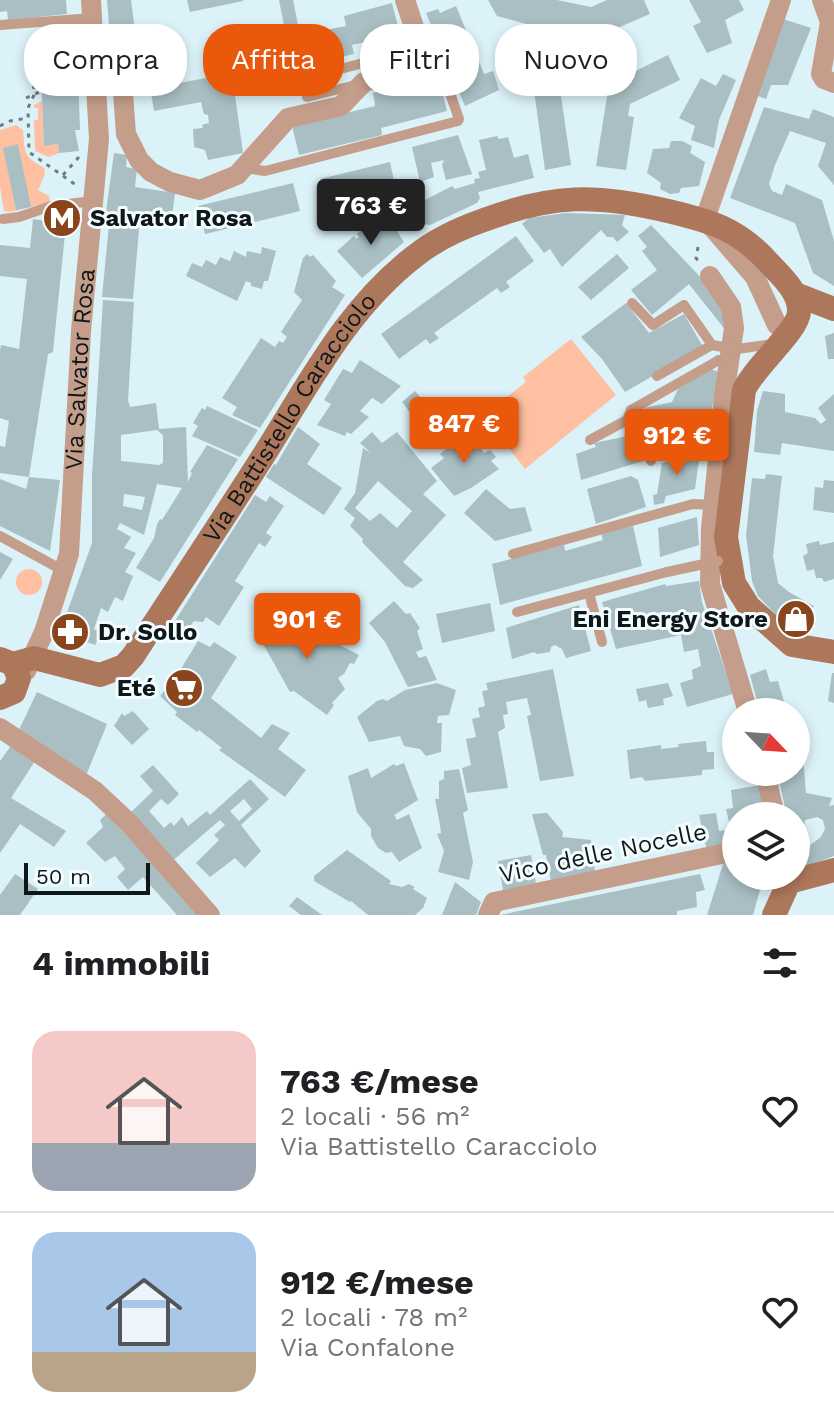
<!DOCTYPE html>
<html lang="it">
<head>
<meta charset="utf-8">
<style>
	body { margin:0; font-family:"Work Sans",sans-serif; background:#f6f6f6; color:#202124; height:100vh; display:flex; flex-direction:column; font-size:30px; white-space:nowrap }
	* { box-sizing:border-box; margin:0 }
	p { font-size:26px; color:#757577 }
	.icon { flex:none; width:44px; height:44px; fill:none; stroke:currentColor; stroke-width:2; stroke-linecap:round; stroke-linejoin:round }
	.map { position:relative; height:915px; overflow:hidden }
	.drawer { display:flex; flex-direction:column; background:#fff; flex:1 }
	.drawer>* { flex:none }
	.top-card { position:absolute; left:24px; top:24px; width:786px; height:72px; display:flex; gap:16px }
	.needle { width:52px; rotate:115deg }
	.buttons { position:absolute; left:722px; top:698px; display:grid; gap:16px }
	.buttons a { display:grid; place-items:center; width:88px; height:88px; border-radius:50%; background:#fff; box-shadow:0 4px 12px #0003; font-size:40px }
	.scale { position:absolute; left:24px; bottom:20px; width:126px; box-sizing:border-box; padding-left:8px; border:4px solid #0f1719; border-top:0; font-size:22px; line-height:28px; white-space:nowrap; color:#0f1719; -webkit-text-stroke:6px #f3fdff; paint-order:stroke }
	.price { position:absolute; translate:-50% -68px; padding:0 18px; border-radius:8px; background:#ea580c; color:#fff; font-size:26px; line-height:52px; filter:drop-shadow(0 2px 4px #0008) }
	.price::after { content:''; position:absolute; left:50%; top:48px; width:24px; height:18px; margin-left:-12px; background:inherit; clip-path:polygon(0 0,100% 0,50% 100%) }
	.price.selected { background:#222; color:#fff }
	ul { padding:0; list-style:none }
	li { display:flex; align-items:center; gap:24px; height:200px; padding:0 32px }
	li+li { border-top:2px solid #e0e0e0 }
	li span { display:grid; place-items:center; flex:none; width:224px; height:160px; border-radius:24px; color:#555 }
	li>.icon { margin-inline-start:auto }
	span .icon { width:96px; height:96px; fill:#fffc; stroke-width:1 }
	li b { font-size:34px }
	h2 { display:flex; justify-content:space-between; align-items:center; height:96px; padding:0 32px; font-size:34px }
	.chip { padding:0 28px; border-radius:32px; background:#fff; box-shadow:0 4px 12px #0003; font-size:28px; line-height:72px }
	.chip.selected { background:#ea580c; color:#fff }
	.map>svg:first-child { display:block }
	.green { fill:#ffc0a1 }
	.building { fill:#a9bfc4; fill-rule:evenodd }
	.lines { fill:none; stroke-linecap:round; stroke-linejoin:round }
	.path { stroke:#6d7c80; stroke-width:3; stroke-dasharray:4 6; stroke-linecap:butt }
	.service { stroke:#c49e8b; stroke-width:10 }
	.minor { stroke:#c49e8b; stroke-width:20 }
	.secondary { stroke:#ad775c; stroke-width:24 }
	.service-bridge { stroke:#c49e8b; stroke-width:10 }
	.labels { text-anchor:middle; stroke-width:6; stroke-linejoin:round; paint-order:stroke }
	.poi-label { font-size:24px; font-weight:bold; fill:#0f1719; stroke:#f3fdff; text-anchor:start }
	.street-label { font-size:24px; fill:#0f1719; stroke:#f3fdff }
</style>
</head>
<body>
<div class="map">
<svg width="834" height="915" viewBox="0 0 834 915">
	<rect width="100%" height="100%" fill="#dbf2f8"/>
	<g class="green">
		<polygon points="42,101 44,146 58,144 59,153 49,157 35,151 34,120 38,120 38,108 34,108 34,105"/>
		<path d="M16,125L23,130C25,153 23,156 44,168L45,174L38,190L49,196L50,202L10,212L4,211L0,187V130Z"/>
		<polygon points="571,339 616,395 525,469 483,416 526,382 523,377"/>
		<circle cx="29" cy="582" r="13"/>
	</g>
	<g class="building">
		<polygon points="0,0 66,0 67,14 8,20 7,11 0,12"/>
		<polygon points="107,0 131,0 136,38 110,38"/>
		<polygon points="187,0 243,0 243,1 190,12"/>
		<polygon points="279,0 293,0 300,35 346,26 344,16 392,3 400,34 352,45 354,54 306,65 309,75 291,79 288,63 291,62"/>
		<polygon points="488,0 557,0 591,7 607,0 644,0 650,14 606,33 559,33 497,16"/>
		<polygon points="689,0 739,0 744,10 725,20 732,43 707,53 693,26 701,22"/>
		<polygon points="456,6 484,74 493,71 499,90 465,106 426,13 438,9 440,13"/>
		<polygon points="783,19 811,28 788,85 771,85 766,99 755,95"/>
		<polygon points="668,55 680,80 630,104 628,116 634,117 626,170 596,166 609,84"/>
		<polygon points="532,56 558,75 571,165 545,170 534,90 514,75 524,60 528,63"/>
		<polygon points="232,73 243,153 208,160 205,150 194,147 193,129 203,128 202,125 209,123 208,115 204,114 201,102 154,111 150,87 156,83 165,81 169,85"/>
		<polygon points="723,74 736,80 719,120 714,148 691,140 695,126 679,118 701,78 716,86"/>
		<polygon points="78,76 80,130 75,130 79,151 59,153 58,144 44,146 41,77"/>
		<polygon points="439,78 447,111 381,128 382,135 299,155 292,126 375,106 373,93"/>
		<polygon points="764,107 809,119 813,109 834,117 834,185 818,166 826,143 790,131 775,165 769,184 772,191 782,195 786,184 822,200 834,241 834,286 813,273 795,223 730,198"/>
		<polygon points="458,135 472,174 446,180 442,165 444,160 431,163 434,177 420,182 412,147"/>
		<polygon points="497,136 499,139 508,137 514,158 528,154 534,178 478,192 480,198 477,203 430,225 422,224 407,207 405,197 421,193 425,200 452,186 455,189 475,183 474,179 480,178 478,172 486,170 479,140"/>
		<polygon points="671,141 682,141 692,146 690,153 705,162 699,186 681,188 679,193 670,194 660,189 661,183 647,173 653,149 669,148"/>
		<polygon points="18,144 31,207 16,210 3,148"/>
		<polygon points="114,153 127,155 126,167 137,169 135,187 175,193 171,226 158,225 158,220 140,218 133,299 102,297 110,214 106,212"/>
		<polygon points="390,162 396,191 327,208 320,179"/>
		<polygon points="293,183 300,211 205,234 198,206"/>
		<polygon points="566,213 625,215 622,225 629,232 617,242 613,237 607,237 601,230 562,267 550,249 544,253 522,224 529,218"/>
		<polygon points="387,215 404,242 362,278 337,251 354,236 356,239 359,237 357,234 363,228 366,231"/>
		<polygon points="33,219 66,224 53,352 48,354 29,477 60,480 50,551 0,526 0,479 26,489 29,477 0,473 0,446 5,447 9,421 0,418 0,351 1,345 19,349 27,279 0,276 0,245 30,248"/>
		<polygon points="651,225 722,300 727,332 689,284 652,315 631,290 657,270 642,251 647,247 638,236"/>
		<polygon points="516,236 534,261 506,282 510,287 501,293 497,288 434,333 439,338 430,344 426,339 399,359 381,334"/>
		<polygon points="262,247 276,251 268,281 264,281 262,289 251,286 251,283 246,281 237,301 186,276 192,263 202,267 206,260 216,265 220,257 230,261 234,251 246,257 247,251 261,254"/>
		<polygon points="307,254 310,257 313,255 336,281 332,287 345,295 260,428 232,415 237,407 222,398 261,338 275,347 279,341 283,343 287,337 281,332 302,300 294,292 303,258"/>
		<polygon points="617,254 629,268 591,300 578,287"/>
		<path d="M103,300L134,302L128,400L130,407L156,403L159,429L186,427L188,482L192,473L190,472L207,445L238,459L160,582L136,568L154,538L157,524L160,519L162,520L182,488L157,484L144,535L120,523L117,529L131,537L124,548L136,553L125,572L133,576L123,601L115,597L108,612L101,608L94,629L101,633L95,645L84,641L79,651L56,643L92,543V476ZM157,430L163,435V463L159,465L121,461V435ZM124,494L145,497L142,510L123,506Z"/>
		<polygon points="626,303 649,333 684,314 703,347 625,392 602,359 581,337"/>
		<polygon points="834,333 834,359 828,359 825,336"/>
		<polygon points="360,360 401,386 382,404 372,398 360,411 369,417 351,434 347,432 345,436 317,425 331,404 324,400 343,369 352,373"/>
		<polygon points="711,369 721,373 705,434 659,444 644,408 672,402 678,389"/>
		<polygon points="415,391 427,405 412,415 402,402"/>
		<polygon points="763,391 785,394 785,412 815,418 821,424 826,420 818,408 834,394 834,451 782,443 780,455 754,452 757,411"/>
		<polygon points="207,406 258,430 240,457 192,436 198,426 193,423 202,408 205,410"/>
		<polygon points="298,427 320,444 307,464 342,488 324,515 266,477 274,464 276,465"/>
		<polygon points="468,430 484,453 490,450 496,457 491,461 499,469 471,488 454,496 431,468 444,458 440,454"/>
		<path d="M372,432L382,443L397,432L437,481L423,494L446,515L403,562L423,580L413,588L405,586L362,542L363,539L350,526L355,518L344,509L355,493L363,448L371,453L360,443ZM378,481L412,511L397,528L380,513L370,521L355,508Z"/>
		<polygon points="638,434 646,460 581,480 576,454 596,447 594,443"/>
		<polygon points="700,453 695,489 666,496 664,503 654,505 653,495 657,494 662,463"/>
		<polygon points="766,474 782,476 773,556 778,583 789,592 814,606 802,630 777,616 758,596 752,581 746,535 752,478 765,479"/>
		<polygon points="631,476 638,480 646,507 596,524 587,489"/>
		<polygon points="824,480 834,481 834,513 813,510 815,487 823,488"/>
		<polygon points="486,489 510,509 525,507 532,531 495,541 464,513"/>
		<polygon points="255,495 266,502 270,496 284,506 266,533 272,537 265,547 259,543 235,581 244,587 219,626 206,617 203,622 194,621 188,629 175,621"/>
		<polygon points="697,517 699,545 660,557 658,528"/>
		<polygon points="633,526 642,566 500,605 492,564 564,545 565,551 603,540 601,533"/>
		<polygon points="819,541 820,545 834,542 834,579 824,582 822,578 816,578 814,569 807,571 803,556 808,553 806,544"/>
		<polygon points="0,552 13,559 0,580"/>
		<polygon points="699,581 702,602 733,694 687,707 680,683 693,679 692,670 701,666 698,649 684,652 681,635 616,649 602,602 665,584 666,586"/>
		<polygon points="394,601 406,614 410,613 420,628 417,631 423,649 416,652 419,658 426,656 437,680 408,687 385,642 369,623"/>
		<polygon points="490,603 495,631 442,643 436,614"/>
		<polygon points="579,605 591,651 566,658 562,649 555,645 551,647 550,652 537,654 534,652 512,659 506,628"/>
		<polygon points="291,608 297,618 300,617 311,635 305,639 312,649 320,635 359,655 354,664 350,663 344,674 338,678 345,689 332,703 334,705 327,715 294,691 290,692 257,633"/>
		<polygon points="198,641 210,647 214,642 237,657 211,698 261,738 272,724 290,733 278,749 306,770 285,797 219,750 222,748 199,730 197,732 175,715 177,712 160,696 176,677"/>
		<polygon points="553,669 574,776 540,781 527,716 531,715 527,698 506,702 508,714 503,715 505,728 498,732 508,788 467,793 462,768 471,765 466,739 476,737 472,719 480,717 478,708 485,706 482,691 488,690 486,683"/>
		<polygon points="766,669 770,682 778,681 787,712 760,712 750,675"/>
		<polygon points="832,673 834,673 834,703 828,701"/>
		<polygon points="437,683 456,690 449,715 438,716 437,723 442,723 441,752 426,756 420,749 404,746 400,736 369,742 357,717 377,701 383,699 387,701 405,690"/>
		<polygon points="668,683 673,696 663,699 664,705 648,708 646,700 639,702 636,689"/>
		<polygon points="37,692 107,724 85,778 17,734"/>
		<polygon points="133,711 149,729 132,745 114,726 122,713 124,716"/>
		<polygon points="706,741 707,752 714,752 714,769 702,770 702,775 645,781 642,777 630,779 627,750 661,745 661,749 679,747 678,744"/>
		<path d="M796,741L804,768L806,793L832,798L829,806L834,805V856L802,868L796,865V816H787L777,772H796ZM817,817L823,820L825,829L821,837L809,846L803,841L805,820Z"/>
		<polygon points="13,743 37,758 11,798 66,831 54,847 20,824 0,853 0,761"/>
		<polygon points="404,763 418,800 394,815 397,820 409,814 422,848 399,862 392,852 386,853 378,848 371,836 371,829 357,812 348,776 368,768 371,778 394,764 396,766"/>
		<path d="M153,765L179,794L168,805L161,799L149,811L164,828L171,822L174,826L182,817L188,826L207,811L210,815L250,779L269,799L241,825L261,851L245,868L235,858L210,877L196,863L219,840L214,835L225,825L220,820L170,863L128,815L153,791L140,776ZM244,799L252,809L239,821L230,811Z"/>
		<polygon points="459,769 468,810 463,813 473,862 469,880 438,872 444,851 437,834 441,833 440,825 435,799 439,799 439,781 444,779 444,771"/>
		<polygon points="761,785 768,816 736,816 736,821 729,822 726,809 733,808 731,790"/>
		<polygon points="110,811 199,915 177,915 143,877 128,890 117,877 125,869 115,856 105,862 86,843 103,827 100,820"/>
		<polygon points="547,813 563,832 562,837 591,840 595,871 551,881 546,855 543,855 532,814"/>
		<polygon points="716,813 719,831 736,828 736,846 707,851 699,815"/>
		<polygon points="347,850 391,881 389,884 402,887 409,884 415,887 413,889 427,898 423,908 415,915 368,915 351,901 350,902 314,881 314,876"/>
		<polygon points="531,855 536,884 503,890 498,861"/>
		<polygon points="736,855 736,876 764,876 753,915 707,915 725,858"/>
		<polygon points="15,874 38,889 20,915 0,915 0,895"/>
		<polygon points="700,874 705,890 696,892 697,907 677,911 677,915 500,915"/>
		<polygon points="455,882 481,902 476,915 442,915"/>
		<polygon points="297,897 322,915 301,915 289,906"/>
	</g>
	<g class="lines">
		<g class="path">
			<polyline points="53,70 73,36"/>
			<polyline points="62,70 78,70"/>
			<polyline points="63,77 62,70 33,71 34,95 28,108 29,152 76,185"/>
			<polyline points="26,98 42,91"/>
			<polyline points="0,126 10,121 28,118"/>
			<polyline points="63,175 79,157"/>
			<polyline points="698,247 696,258 700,263"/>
		</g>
		<g class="service">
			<polyline points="0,25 92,18"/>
			<polyline points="307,97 356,85"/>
			<polyline points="245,168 265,171 458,121 459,119 445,79 421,48 321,74"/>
			<polyline points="3,219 19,217 51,206 85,202 92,209"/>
			<polyline points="632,303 653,325 684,305 712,345 723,347"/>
			<polyline points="737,349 773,344"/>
			<polyline points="657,376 712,345"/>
			<polyline points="631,410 644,433 651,461"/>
			<polyline points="590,440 627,420 631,410 719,360"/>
			<polyline points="0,536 64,571"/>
			<polyline points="513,554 693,504 714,505"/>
			<polyline points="589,593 602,642"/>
			<polyline points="517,612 667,572"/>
		</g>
		<g class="minor">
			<polyline points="781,0 705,219 755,277 777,325 789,331"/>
			<polyline points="822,0 830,22 821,74 824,79 834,83"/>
			<polyline points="121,65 126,134 139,160 151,172 170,182 200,190 237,175 288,118 341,106 364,82 407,68 421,48 405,0"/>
			<polyline points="710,276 731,307 734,328 724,396 711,529 710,584 748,712"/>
			<path id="s1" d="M26,671L44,632L69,554L81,331L99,139L91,0"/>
			<polyline points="0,728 95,791 129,823 210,915"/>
			<polyline points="765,772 775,816"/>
			<polyline points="488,915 494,902 736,851"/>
		</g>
		<g class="secondary">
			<polyline points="795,294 834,309"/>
			<polyline points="0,659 13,664 19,678 14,692 0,698"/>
			<path id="s2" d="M13,664L34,658L100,675L124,666L133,656C176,590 220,524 262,458C308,386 346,309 415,256C436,239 458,229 484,220C553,194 596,194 668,211C710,221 737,228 768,262C780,275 800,292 799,312C798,331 754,367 744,390L726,537L734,583L749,607L792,645L834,652"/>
			<polyline points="774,915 789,882 834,870"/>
		</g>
		<g class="service-bridge">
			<polyline points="723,347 737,349"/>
			<polyline points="719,360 734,363"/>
			<polyline points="667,572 718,561"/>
		</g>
	</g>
	<defs>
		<symbol id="metro-disc" viewBox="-11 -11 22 22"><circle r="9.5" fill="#8a451d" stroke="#f3fdff"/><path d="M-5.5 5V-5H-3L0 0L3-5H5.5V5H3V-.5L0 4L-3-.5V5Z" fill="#fff"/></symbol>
		<symbol id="shop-disc" viewBox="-11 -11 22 22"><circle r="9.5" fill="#8a451d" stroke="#f3fdff"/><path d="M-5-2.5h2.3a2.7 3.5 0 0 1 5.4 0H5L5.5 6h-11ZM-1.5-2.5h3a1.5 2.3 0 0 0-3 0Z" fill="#fff"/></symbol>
		<symbol id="pharmacy-disc" viewBox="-11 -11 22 22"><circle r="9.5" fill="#8a451d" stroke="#f3fdff"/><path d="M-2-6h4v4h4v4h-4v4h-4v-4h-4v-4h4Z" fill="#fff"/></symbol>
		<symbol id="supermarket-disc" viewBox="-11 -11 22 22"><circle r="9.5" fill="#8a451d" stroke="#f3fdff"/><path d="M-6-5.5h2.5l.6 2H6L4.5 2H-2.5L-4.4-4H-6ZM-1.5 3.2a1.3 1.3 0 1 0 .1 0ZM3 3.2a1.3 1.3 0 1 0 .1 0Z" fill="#fff"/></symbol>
	</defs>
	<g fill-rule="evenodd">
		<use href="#metro-disc" x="40" y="196" width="44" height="44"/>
		<use href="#shop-disc" x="774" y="597" width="44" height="44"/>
		<use href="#pharmacy-disc" x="48" y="610" width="44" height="44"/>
		<use href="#supermarket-disc" x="162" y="666" width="44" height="44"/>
	</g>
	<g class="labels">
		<g class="poi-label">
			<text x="90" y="226">Salvator Rosa</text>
			<text x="768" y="627" text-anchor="end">Eni Energy Store</text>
			<text x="98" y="640">Dr. Sollo</text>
			<text x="156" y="696" text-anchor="end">Eté</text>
		</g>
		<g class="street-label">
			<text dy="8" stroke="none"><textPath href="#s1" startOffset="310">Via Salvator Rosa</textPath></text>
			<text dy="8" stroke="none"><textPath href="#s2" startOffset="414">Via Battistello Caracciolo</textPath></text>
			<text transform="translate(603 853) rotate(-12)" y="8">Vico delle Nocelle</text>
		</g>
	</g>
</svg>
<div class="buttons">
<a><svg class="needle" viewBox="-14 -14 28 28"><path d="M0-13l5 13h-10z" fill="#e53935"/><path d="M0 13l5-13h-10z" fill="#757577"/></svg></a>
<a><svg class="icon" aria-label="layers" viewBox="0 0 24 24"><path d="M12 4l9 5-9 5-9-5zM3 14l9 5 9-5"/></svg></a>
</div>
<div class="scale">50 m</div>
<b class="price selected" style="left:371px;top:247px">763 €</b>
<b class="price" style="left:464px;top:465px">847 €</b>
<b class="price" style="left:677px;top:477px">912 €</b>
<b class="price" style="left:307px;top:661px">901 €</b>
<div class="top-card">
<a class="chip">Compra</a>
<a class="chip selected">Affitta</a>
<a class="chip">Filtri</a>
<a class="chip">Nuovo</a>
</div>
</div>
<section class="drawer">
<h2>4 immobili<svg class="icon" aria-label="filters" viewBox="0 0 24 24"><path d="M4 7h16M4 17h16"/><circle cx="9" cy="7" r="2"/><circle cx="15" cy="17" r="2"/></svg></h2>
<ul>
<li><span style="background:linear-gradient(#f6c9c9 70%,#9aa5b1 0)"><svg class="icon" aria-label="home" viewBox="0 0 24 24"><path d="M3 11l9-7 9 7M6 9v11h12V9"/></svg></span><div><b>763 €/mese</b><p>2 locali · 56 m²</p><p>Via Battistello Caracciolo</p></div><svg class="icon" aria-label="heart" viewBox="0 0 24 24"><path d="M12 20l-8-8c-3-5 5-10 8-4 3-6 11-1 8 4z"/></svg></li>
<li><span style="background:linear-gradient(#a9c7e8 75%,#b9a48a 0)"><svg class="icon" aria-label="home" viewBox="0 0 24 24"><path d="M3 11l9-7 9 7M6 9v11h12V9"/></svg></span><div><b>912 €/mese</b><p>2 locali · 78 m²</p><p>Via Confalone</p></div><svg class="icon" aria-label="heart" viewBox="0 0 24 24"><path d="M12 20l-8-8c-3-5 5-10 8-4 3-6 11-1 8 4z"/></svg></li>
</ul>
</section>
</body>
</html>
